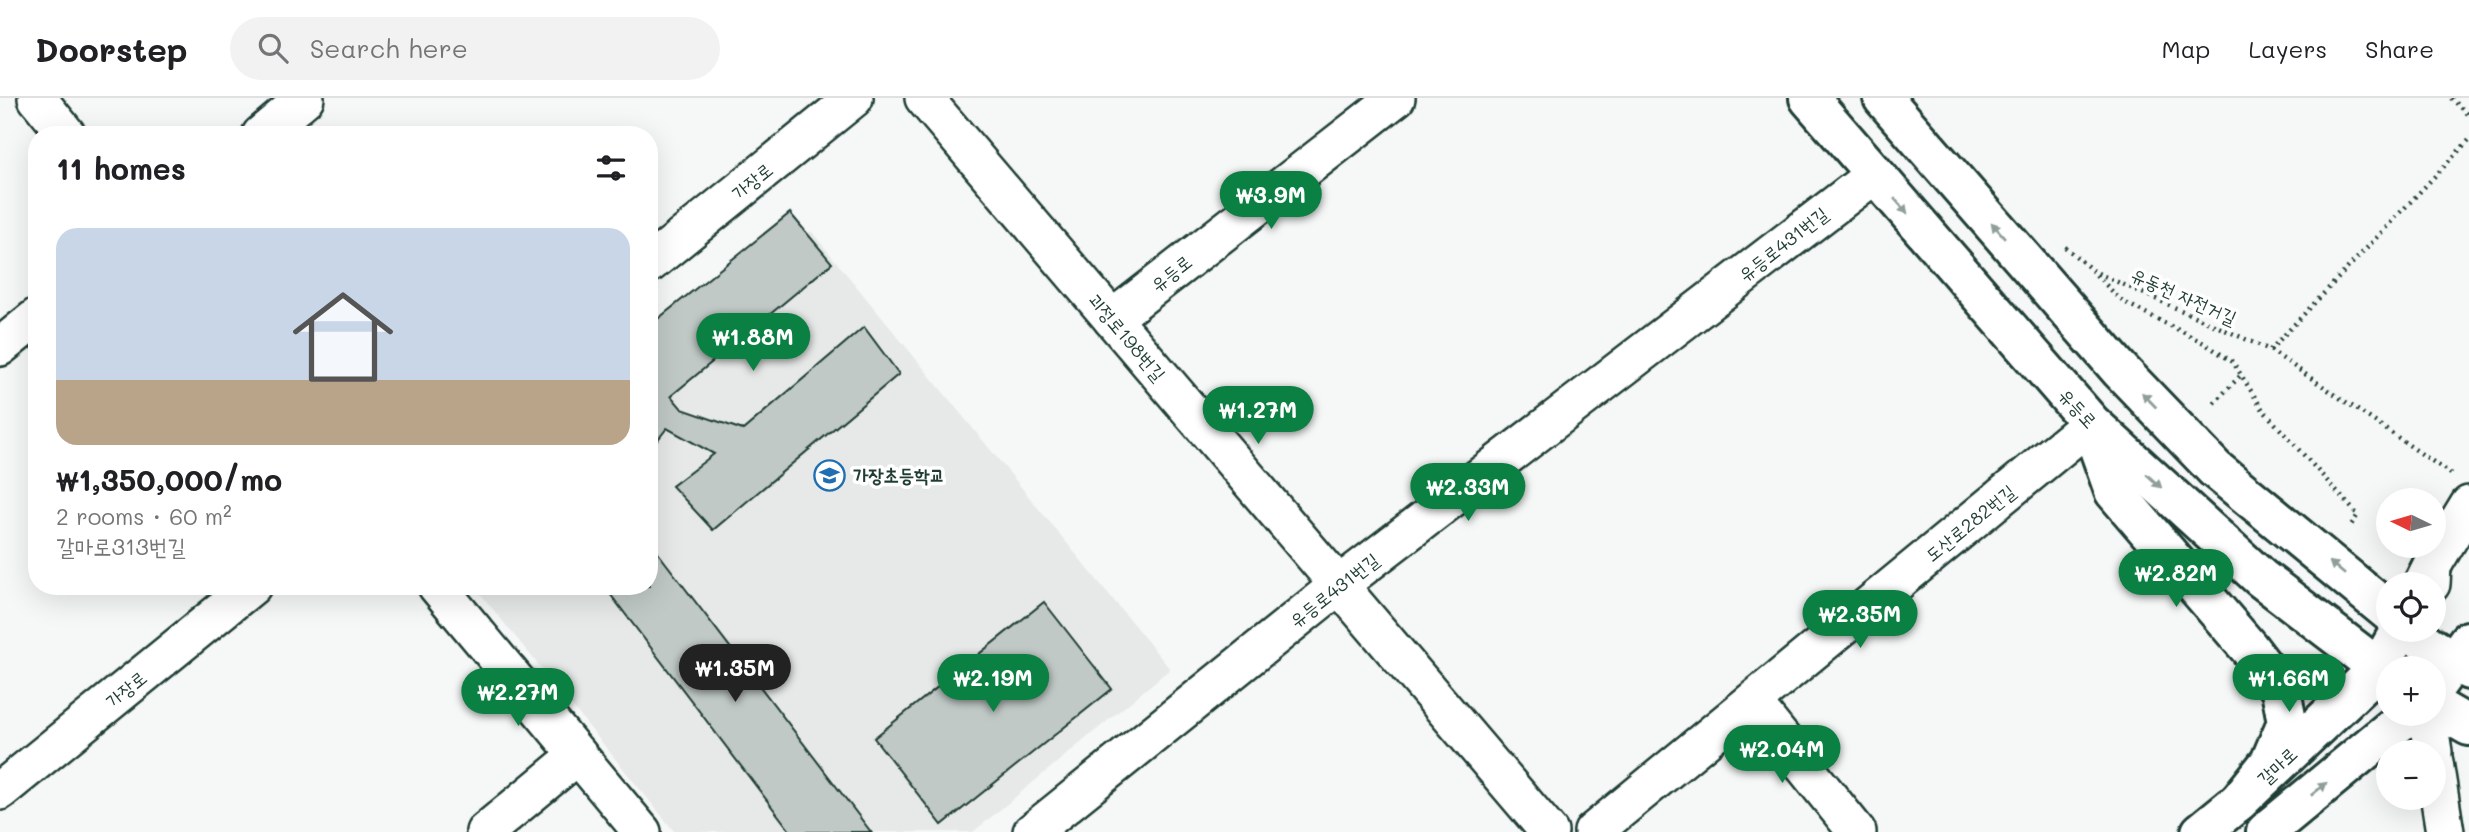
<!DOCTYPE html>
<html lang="en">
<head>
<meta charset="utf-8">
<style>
	body { margin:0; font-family:Mali,"Poor Story",sans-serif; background:#f2f2f2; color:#202124; height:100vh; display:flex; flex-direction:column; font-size:26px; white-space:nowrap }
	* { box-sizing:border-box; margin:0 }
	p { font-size:23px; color:#757577 }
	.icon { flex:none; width:38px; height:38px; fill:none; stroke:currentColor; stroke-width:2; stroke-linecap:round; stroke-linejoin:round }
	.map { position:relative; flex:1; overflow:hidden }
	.sheet { position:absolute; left:28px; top:28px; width:630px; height:469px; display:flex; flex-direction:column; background:#fff; border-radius:28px; box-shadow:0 7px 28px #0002 }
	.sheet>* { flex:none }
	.needle { width:46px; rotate:275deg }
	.fabs { position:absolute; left:2376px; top:390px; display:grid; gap:14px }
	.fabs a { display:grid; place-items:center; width:70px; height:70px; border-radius:50%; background:#fff; box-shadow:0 7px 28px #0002; font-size:35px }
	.price { position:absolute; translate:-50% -60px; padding:0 16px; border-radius:24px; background:#0b8043; color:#fff; font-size:23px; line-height:46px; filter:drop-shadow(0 2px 4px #0008) }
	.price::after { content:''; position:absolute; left:50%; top:42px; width:21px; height:16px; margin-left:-10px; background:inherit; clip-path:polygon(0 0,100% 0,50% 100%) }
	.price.on { background:#222; color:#fff }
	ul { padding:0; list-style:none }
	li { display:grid; align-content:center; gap:14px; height:371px; padding:0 28px }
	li+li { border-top:2px solid #e0e0e0 }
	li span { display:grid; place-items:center; height:217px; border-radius:21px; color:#555 }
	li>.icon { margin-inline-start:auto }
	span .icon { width:126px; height:126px; fill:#fffc; stroke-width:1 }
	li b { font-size:30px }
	h2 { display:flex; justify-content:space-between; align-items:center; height:84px; padding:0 28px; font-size:30px }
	header { display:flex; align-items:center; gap:42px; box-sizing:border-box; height:98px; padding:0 35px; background:#fff; border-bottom:2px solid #e0e0e0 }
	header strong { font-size:33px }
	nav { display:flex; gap:38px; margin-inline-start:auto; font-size:24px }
	.search { width:490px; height:63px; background:#f2f2f2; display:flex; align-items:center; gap:18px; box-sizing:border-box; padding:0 24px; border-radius:38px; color:#757577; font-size:26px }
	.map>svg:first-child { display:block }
	.built { fill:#e6e9e8 }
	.building { fill:#c0c9c6; stroke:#1f3d34; stroke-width:2 }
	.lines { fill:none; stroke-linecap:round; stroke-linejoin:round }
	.minor-casing { stroke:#1f3d34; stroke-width:42 }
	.major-casing { stroke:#1f3d34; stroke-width:44 }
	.path { stroke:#1f3d34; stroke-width:4.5; stroke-dasharray:2 5; stroke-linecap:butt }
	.minor { stroke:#fff; stroke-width:37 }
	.major { stroke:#fff; stroke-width:38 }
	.oneway { fill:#8f9e9a }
	.labels { text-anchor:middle; stroke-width:7; stroke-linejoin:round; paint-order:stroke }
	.street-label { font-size:19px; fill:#1f3d34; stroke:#fff }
	.poi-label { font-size:19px; font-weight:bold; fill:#1f3d34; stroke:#fff; text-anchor:start }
</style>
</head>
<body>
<header>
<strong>Doorstep</strong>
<div class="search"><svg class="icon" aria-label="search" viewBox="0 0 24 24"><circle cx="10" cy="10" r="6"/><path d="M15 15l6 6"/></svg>Search here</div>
<nav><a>Map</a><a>Layers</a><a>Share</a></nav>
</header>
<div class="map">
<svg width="2469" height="734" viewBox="0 0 2469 734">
	<rect width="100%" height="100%" fill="#f6f7f7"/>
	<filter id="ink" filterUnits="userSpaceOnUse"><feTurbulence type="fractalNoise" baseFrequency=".0143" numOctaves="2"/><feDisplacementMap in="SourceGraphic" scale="14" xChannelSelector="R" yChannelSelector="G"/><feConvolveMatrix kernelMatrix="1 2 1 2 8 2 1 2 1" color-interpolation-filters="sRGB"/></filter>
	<g filter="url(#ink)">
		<polygon class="built" points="811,133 1170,571 973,734 675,734 474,488 649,488 649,267"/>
		<g class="building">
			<polygon points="790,115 832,165 671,298 682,311 743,332 864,229 899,276 713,432 672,388 714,356 667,330 649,353 649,228"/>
			<polygon points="649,443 871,734 791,734 604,488 649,488"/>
			<polygon points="1044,504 1112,591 942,727 874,640"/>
		</g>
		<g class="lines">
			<defs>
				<g id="minor">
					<polyline points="37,0 67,37"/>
					<polyline points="924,0 1549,734"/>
					<polyline points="261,37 305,0"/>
					<polyline points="649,166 854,0"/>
					<polyline points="1112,221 1396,0"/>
					<polyline points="0,249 37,219"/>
					<polyline points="2431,486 2432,468 2469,407"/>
					<polyline points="437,488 642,734"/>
					<polyline points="1752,604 1857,734"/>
					<polyline points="2427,616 2433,654"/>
					<polyline points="2434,664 2445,734"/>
					<polyline points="0,693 252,488"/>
					<polyline points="485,734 578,657"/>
					<polyline points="1032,734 1339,487 1874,77"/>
					<polyline points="1593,734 2091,325"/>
				</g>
				<g id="major">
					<polyline points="1809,0 2091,325 2261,480 2389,578"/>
					<polyline points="1883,0 2120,272 2215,371 2389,514"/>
					<polyline points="2092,331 2114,393 2249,550 2281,592 2287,624 2270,664 2239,703"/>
					<polyline points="2423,486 2432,468"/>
					<polyline points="2410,532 2428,547 2469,572"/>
					<polyline points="2434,590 2468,543"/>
					<polyline points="2434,608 2469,628"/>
					<polyline points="2201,734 2239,703 2378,571 2400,532"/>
					<polyline points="2266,734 2409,616"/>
				</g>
			</defs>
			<use href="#minor" class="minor-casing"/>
			<use href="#major" class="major-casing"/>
			<g class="path">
				<polyline points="2451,0 2469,17"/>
				<polyline points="2065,149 2093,173 2270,252 2451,376"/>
				<polyline points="2096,177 2122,203 2204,245 2233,264 2263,312 2358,417 2351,427"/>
				<polyline points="2270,252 2469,42"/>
				<polyline points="2214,305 2241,277"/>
			</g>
			<use href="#minor" class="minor"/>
			<use href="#major" class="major"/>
		</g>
		<defs><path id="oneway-solid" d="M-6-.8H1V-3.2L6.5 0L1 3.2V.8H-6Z" transform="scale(1.75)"/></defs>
		<g class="oneway">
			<use href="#oneway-solid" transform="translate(1901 108) rotate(49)"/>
			<use href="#oneway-solid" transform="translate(1998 132) rotate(-131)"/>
			<use href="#oneway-solid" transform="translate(2149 302) rotate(-134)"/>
			<use href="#oneway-solid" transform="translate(2154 383) rotate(42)"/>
			<use href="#oneway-solid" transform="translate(2337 470) rotate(-140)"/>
			<use href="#oneway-solid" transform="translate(2319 691) rotate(-39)"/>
		</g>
	</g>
	<defs>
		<symbol id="school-ring" viewBox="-11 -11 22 22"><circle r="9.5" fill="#fff" stroke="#1f6fb2" stroke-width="1.5"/><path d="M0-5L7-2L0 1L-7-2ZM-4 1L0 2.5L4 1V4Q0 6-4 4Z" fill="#1f6fb2"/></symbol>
	</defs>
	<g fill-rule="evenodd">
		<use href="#school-ring" x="812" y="360" width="35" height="35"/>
	</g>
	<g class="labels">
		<g class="street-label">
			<text transform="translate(752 83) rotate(-39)" y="7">가장로</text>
			<text transform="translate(1783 146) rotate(-38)" y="7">유등로431번길</text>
			<text transform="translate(1171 175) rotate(-38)" y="7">유등로</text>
			<text transform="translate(2184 198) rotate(24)" y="7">유동천 자전거길</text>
			<text transform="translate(1127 239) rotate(50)" y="7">괴정로198번길</text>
			<text transform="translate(2078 310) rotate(48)" y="7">유등로</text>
			<text transform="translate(1970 425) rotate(-39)" y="7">도산로282번길</text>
			<text transform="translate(1334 492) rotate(-38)" y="7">유등로431번길</text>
			<text transform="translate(126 591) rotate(-39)" y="7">가장로</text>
			<text transform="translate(2277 668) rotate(-43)" y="7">갈마로</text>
		</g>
		<g class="poi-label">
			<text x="853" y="384">가장초등학교</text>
		</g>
	</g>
</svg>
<div class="fabs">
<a><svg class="needle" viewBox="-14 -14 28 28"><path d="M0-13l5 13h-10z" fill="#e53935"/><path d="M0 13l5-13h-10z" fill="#757577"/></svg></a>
<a><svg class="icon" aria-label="locate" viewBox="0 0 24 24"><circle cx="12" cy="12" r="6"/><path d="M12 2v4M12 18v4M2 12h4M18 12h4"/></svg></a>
<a>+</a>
<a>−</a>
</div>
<b class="price" style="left:1271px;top:133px">₩3.9M</b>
<b class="price" style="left:753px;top:275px">₩1.88M</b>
<b class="price" style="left:1258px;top:348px">₩1.27M</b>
<b class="price" style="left:1468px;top:425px">₩2.33M</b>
<b class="price" style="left:2176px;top:511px">₩2.82M</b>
<b class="price" style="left:1860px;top:552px">₩2.35M</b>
<b class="price on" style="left:735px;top:606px">₩1.35M</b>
<b class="price" style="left:993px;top:616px">₩2.19M</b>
<b class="price" style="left:2289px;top:616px">₩1.66M</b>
<b class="price" style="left:518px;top:630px">₩2.27M</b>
<b class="price" style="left:1782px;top:687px">₩2.04M</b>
<section class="sheet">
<h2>11 homes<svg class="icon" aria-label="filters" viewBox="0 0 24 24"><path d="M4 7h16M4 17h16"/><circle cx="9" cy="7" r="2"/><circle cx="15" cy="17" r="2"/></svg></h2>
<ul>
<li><span style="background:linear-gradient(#c9d6e8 70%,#b9a48a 0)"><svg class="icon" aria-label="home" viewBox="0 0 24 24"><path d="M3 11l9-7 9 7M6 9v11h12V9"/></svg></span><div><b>₩1,350,000/mo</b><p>2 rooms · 60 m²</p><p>갈마로313번길</p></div></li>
</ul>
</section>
</div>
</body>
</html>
